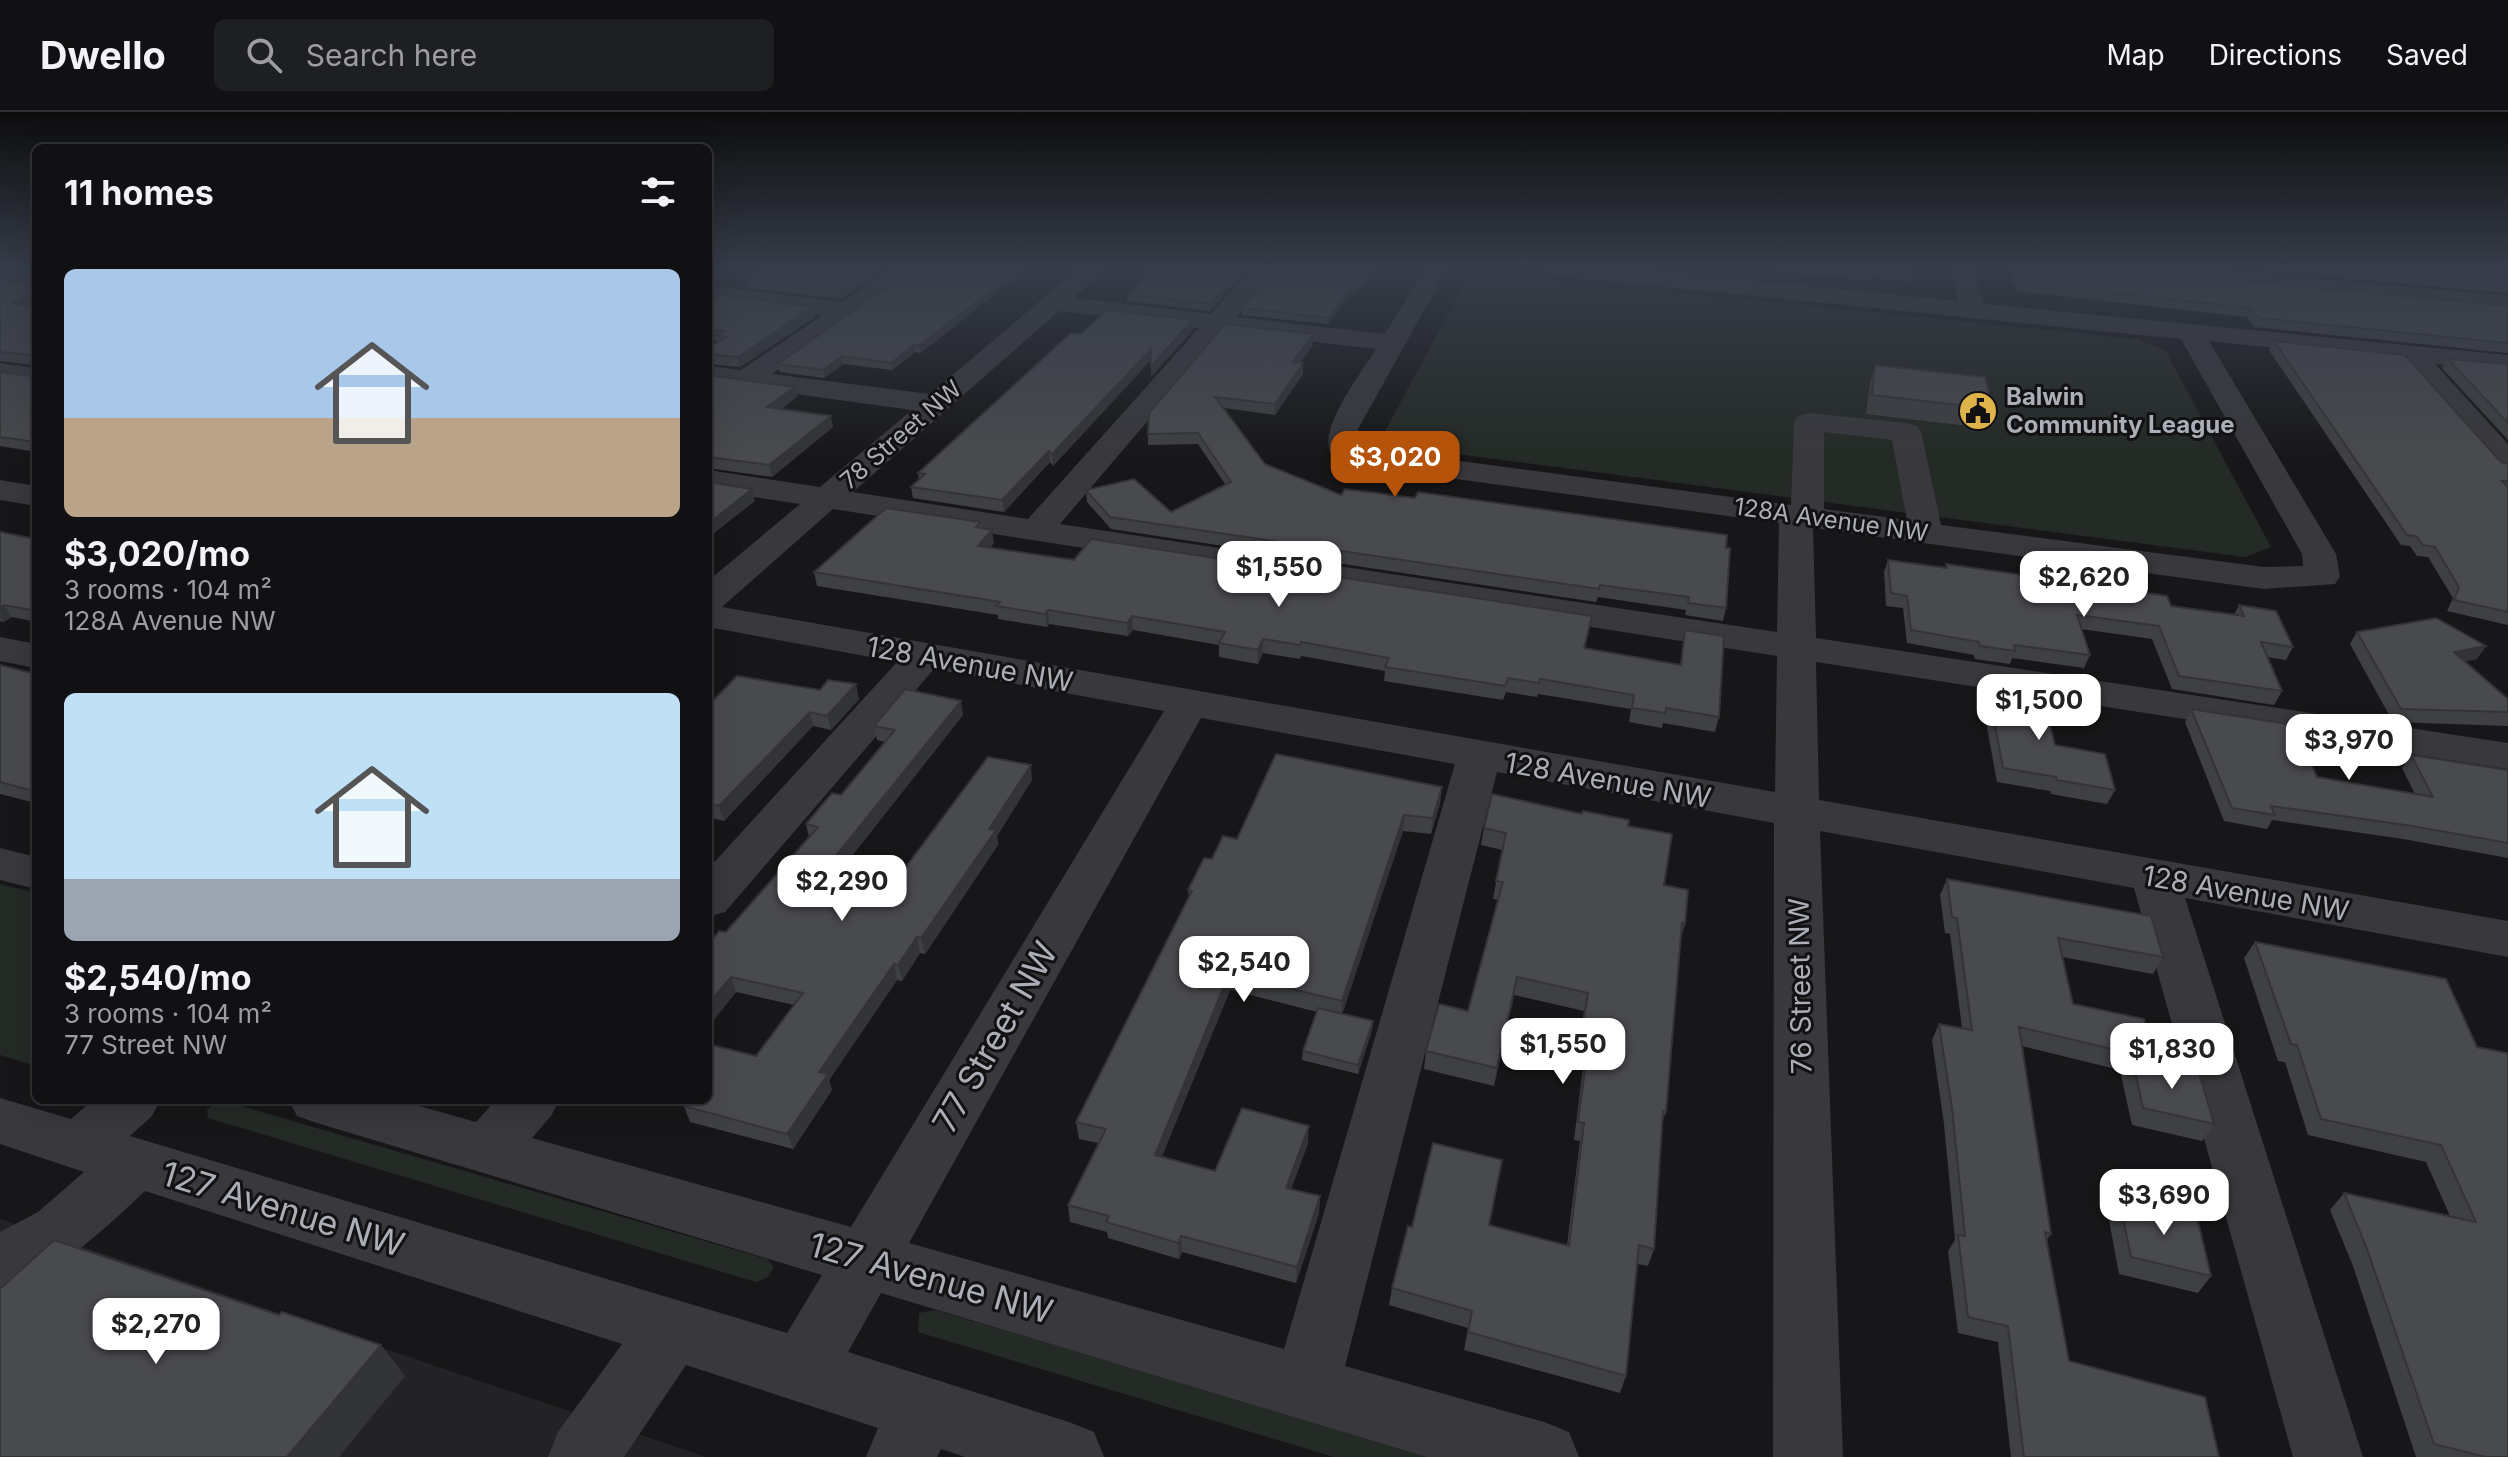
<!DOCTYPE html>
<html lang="en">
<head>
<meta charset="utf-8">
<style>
	body { margin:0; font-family:Inter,sans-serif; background:#1e1f21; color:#f1f3f6; height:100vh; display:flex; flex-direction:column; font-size:30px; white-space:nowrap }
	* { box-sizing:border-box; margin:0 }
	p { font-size:26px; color:#9c9da0 }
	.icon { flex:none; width:44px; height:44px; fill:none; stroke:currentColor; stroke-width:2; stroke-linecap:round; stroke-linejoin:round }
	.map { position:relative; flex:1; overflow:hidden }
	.details { position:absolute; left:32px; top:32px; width:680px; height:960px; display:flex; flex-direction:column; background:#111113; border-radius:12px; box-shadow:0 8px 32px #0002,0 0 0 2px #303133 }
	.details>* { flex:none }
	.price { position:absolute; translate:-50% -68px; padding:0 18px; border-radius:16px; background:#fff; color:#222; font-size:26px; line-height:52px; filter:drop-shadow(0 2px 4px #0008) }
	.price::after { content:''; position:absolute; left:50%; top:48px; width:24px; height:18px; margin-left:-12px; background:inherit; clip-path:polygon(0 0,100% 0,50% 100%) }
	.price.active { background:#b45309; color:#fff }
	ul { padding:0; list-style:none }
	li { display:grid; align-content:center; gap:16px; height:424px; padding:0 32px }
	li span { display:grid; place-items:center; height:248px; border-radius:12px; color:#555 }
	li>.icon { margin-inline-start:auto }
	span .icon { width:144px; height:144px; fill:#fffc; stroke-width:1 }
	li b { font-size:34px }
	h2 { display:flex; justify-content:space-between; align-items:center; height:96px; padding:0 32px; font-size:34px }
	header { display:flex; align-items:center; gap:48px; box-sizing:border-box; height:112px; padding:0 40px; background:#111113; border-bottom:2px solid #303133 }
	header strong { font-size:38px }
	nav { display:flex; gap:44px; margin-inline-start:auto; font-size:28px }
	.search { width:560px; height:72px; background:#1e1f21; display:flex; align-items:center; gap:20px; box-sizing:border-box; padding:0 28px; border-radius:12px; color:#9c9da0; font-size:30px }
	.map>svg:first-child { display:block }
	.built { fill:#232326 }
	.green { fill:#242a25 }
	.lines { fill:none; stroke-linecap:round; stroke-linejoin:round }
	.minor { fill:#39393d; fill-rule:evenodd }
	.wall { fill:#3f4043 }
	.shaded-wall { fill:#333437 }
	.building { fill:#494a4e; stroke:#333437; stroke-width:2 }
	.labels { text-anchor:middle; stroke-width:6; stroke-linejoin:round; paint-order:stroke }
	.far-poi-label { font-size:24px; font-weight:bold; fill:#abaeb7; stroke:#121214; text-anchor:start }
	.far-street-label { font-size:24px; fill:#abaeb7; stroke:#121214 }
	.street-label { font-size:28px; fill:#abaeb7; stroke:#121214 }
	.near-street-label { font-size:34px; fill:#abaeb7; stroke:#121214 }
</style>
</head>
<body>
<header>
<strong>Dwello</strong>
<div class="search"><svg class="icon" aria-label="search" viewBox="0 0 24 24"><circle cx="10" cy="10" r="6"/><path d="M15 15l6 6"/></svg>Search here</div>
<nav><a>Map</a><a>Directions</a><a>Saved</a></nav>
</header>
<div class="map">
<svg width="2508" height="1345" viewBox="0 0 2508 1345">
	<rect width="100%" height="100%" fill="#171719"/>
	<polygon class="built" points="0,1107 706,1345 0,1345"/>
	<g class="green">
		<polygon points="1490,162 2136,227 2165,238 2271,435 2245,445 1403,335 1384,321 1467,167"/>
		<polygon points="0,772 36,781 36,954 0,943"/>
		<polygon points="224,989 767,1147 774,1155 768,1165 756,1170 208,1006 207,998 217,990"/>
		<polygon points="935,1198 1434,1345 1334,1345 918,1220 919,1201"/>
	</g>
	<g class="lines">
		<g class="minor">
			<path d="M890,157H918L772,262L930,282L1078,157H1105L1074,186L1211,202L1251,157H1276L1236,205L1385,222L1424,157H1453L1442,166L1358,317V332L1384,339L1791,393L1794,310L1798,304L1809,301L1906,311L1917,314L1921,320L1941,413L2264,455L2303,454L2302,442L2181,227L1557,164L1549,162L1545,157H1634L1958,189L1949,157H1973L1984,192L2508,243V259L2435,252L2508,332V360L2497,358L2402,249L2209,229L2336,442L2340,464L2335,472L2264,477L1813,416L1816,526L2508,631V657L1816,550L1819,688L2508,809V845L2185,786L2363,1345H2293L2134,776L1820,719L1843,1345H1773L1774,711L1497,660L1345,1254L1544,1310L1569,1320L1579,1345H1427L881,1181L848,1240L1069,1310L1094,1320L1104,1345H965L941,1337L937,1345H866L878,1316L686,1253L624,1345H548L558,1320L622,1232L145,1079C97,1124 63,1157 0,1180V1120L38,1100L84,1060L0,1032V986L71,1007L93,988H160L152,1004L130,1024L787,1221L822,1163L317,1011L297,1004L289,988H398L476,1010L496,988H559L551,1004L532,1026L851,1115L1164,599L934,557L725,800L708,805V757L897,550L708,515V469L800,392L708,378V358L820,375L912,298L708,270V254L741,258L823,203L708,188V174L842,190ZM1059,199L1199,216L1028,407L853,380ZM1224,219L1376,237C1362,260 1315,319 1332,344L1382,357L1779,411L1777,520L1060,412ZM1824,320L1892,328L1907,408L1824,397ZM833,397L1777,544L1775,680L722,495ZM1201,606L1455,652L1284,1237L909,1131Z"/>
			<polygon points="2111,157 2206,157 2508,184 2508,200 2123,164 2115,162"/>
			<polygon points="0,160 36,164 36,178 0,174"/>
			<polygon points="0,251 36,256 36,272 0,267"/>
			<polygon points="0,368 36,374 36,394 0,388"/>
			<polygon points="0,525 36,532 36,556 0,549"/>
			<polygon points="0,736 36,745 36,777 0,768"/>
		</g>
	</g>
	<g class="wall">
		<polygon points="3,157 36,157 33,194 36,195 36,340 0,334 0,260 32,264 33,253 0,249 0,169 31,172 34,169 34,161"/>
		<polygon points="884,157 841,187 749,176 748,169"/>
		<polygon points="912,157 921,241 915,240 892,258 843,252 824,266 780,260 778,252"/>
		<polygon points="1248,157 1210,199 1127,189 1127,183 1145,166 1143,166 1142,159"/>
		<polygon points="1374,157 1356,182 1352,181 1328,212 1242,203 1242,196"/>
		<polygon points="1759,157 1913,157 1914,162 1912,169 1869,165 1868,168"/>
		<polygon points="2010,157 2122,157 2508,194 2508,241 2254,215 2247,205 2017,179"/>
		<polygon points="2244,157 2482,157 2489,164 2490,157 2508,157 2508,181"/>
		<polygon points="708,190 815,205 740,255 708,252 708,236 717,231 716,228 708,227"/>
		<polygon points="1193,208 1193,218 1151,265 1151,248 1053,354 1050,350 1004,400 913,386 911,375 919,367 918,361 1081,222"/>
		<polygon points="2274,229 2501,350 2508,352 2508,513 2447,499 2453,486 2428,445 2417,444 2410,434 2401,433 2269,238"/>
		<polygon points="1313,233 1300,251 1303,251 1303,262 1275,303 1224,296 1265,352 1341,383 1726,436 1726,496 1723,509 1685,503 1686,498 1598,485 1596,490 1111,417 1087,390 1086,378 1171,400 1225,372 1198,332 1148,333 1148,322"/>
		<polygon points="2448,247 2508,252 2508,328 2442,256"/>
		<polygon points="1875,253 1993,297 1986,316 1866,302 1870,272"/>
		<polygon points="708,263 795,275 797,285 781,297 833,315 772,365 708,356"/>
		<polygon points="981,410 982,416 994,431 990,436 1074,448 1589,518 1585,536 1680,553 1685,518 1719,605 1715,620 1663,611 1662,616 1629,610 1631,597 1538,582 1537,585 1506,580 1503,588 1384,569 1385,559 1301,544 1300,547 1263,541 1258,552 1219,545 1219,533 1133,518 1128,524 1049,512 1047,515 998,507 998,503 817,474 814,460"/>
		<polygon points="0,420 36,427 36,510 12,505 3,510 0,509"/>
		<polygon points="1888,448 1945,456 1946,452 2171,494 2234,503 2239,493 2293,535 2286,548 2267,545 2282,579 2274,593 2172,577 2152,527 2081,517 2090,543 2084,556 2012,546 2010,552 1975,547 1974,543 1907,531 1903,496 1886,494 1884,460"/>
		<polygon points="2357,520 2477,547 2464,549 2508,587 2508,614 2393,610 2350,532"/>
		<polygon points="0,553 36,562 36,691 0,682"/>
		<polygon points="1986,565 2029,603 2055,633 2115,678 2107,692 2051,682 2050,679 1997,670 1980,578"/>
		<polygon points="859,587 831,618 813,614 724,709 708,705 708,594"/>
		<polygon points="2191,597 2317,665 2415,682 2402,656 2411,643 2508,658 2508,746 2403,727 2272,708 2267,717 2224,709 2185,610"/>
		<polygon points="963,603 840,759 893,772 1032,668 997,724 998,733 925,842 920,841 902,869 897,868 829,968 832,978 793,1037 690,1010 684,994 756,944 794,893 736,880 708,915 726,820 809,725 806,712 841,683 885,630 877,628 874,614"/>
		<polygon points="1442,675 1440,691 1431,722 1403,719 1342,902 1373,909 1372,918 1358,962 1302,948 1303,939 1317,900 1230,878 1162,1044 1215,1059 1308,1031 1291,1077 1320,1084 1319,1101 1296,1171 1182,1140 1179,1147 1108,1126 1107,1120 1070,1110 1068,1093 1098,1031 1079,1027 1076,1010 1189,786 1188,778 1212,747 1237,727"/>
		<polygon points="1628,714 1664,773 1685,812 1680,829 1666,1000 1662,1011 1654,1137 1648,1154 1637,1152 1626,1264 1620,1281 1464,1238 1468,1216 1389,1193 1392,1176 1412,1115 1489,1113 1567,1133 1580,1029 1574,1028 1586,932 1579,930 1584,899 1514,883 1494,974 1424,957 1426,939 1468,899 1498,788 1493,787 1502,738 1481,733 1484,716"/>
		<polygon points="1947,767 2163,845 2153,862 2062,845 2073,892 2154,947 2152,950 2214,1012 2202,1029 2132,1013 2121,963 2124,959 2022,934 2051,1122 2046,1129 2069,1249 2219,1345 2011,1345 1998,1230 1958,1221 1948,1139 1955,1128 1944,1012 1932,928 1939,912 1962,916 1950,822 1945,821 1940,783"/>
		<polygon points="2255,830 2446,867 2508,1345 2416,1345 2353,1154 2330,1098 2344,1081 2450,1104 2426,1050 2308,1023 2285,950 2278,949 2244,846"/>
		<polygon points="2119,1086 2211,1164 2198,1181 2119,1162 2108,1103"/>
	</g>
	<g class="shaded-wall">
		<polygon points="873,157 884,157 841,187 840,180"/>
		<polygon points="1018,157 1027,157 921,241 920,233"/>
		<polygon points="1242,157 1248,157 1210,199 1210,192"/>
		<polygon points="1369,157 1374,157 1356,182 1356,175"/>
		<polygon points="1352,175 1352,181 1328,212 1328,206"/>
		<polygon points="36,182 36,193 16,200 11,191"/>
		<polygon points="813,195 815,205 740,255 738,245"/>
		<polygon points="1193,208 1193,218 1151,265 1151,254"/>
		<polygon points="1313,222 1313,233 1292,261 1293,250"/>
		<polygon points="914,233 915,240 892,258 891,251"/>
		<polygon points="1151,237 1152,247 1053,354 1052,342"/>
		<polygon points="842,244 843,252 824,266 823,258"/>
		<polygon points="1303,251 1303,262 1275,303 1275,292"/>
		<polygon points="795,275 797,285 769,306 767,295"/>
		<polygon points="831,304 833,315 772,365 769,353"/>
		<polygon points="1049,339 1050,350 1004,400 1002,388"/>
		<polygon points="752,377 755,389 708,426 708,412"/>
		<polygon points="992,418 994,431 980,447 978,434"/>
		<polygon points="4,493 12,505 3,510 0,505 0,495"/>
		<polygon points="1048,498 1049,512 1047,515 1045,502"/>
		<polygon points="1132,504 1133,518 1128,524 1127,511"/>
		<polygon points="1263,527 1263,541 1258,552 1258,538"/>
		<polygon points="2486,534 2477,547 2445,553 2454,540"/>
		<polygon points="856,572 859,587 831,618 827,604"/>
		<polygon points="961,589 963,603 830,771 826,756"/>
		<polygon points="810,600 813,614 724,709 719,694"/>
		<polygon points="1031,653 1032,668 997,724 998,733 925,842 921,826 989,717"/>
		<polygon points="1442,675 1440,691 1431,722 1433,706"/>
		<polygon points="1404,703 1403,719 1341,906 1342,889"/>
		<polygon points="917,825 920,841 902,869 898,853"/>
		<polygon points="894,852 897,868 829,968 832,978 793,1037 787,1022 819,960"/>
		<polygon points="1229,862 1230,878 1156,1059 1155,1043"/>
		<polygon points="731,865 736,880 708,915 708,892"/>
		<polygon points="1517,865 1514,883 1494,974 1497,956"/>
		<polygon points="1373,909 1372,918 1358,962 1358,953"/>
		<polygon points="1309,1014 1308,1031 1286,1092 1286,1076"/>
		<polygon points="1320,1084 1319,1101 1296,1171 1297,1155"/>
		<polygon points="1181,1124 1182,1140 1179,1147 1178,1131"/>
		<polygon points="381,1233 405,1264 339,1345 287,1345"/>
	</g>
	<g class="building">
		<polygon points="34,157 36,157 36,182 11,191 36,195 36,330 0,325 0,260 32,264 33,246 31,243 0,240 0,169 31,172 34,169"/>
		<polygon points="767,157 873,157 840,180 748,169"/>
		<polygon points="912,157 1018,157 920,233 914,233 891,251 842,244 823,258 778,252"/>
		<polygon points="1144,157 1242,157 1210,192 1127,183 1151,160 1142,159"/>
		<polygon points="1273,157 1369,157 1356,175 1352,175 1328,206 1242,196"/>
		<polygon points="1833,157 1913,157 1914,162 1869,158 1870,161"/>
		<polygon points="2015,157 2122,157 2508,194 2508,231 2258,206 2251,196 2020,171"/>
		<polygon points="2341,157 2482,157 2494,168 2494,157 2508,157 2508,172"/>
		<polygon points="719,183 813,195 738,245 708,242 708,236 726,225 715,223 723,219 708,217 708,190"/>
		<polygon points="1107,198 1193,208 1151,254 1151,237 1052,342 1049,339 1002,388 911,375 925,362 918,361 1071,221 1081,222"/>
		<polygon points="1225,212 1313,222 1293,250 1303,251 1275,292 1215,285 1265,352 1341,383 1345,377 1415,386 1418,380 1727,423 1726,436 1730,436 1726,496 1688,491 1689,485 1600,473 1599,477 1110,405 1086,378 1134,367 1171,400 1231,370 1198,321 1148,322 1149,301"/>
		<polygon points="2274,229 2405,243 2501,350 2508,352 2508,369 2502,369 2508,375 2508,500 2454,488 2459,475 2435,435 2423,433 2416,424 2407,423"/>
		<polygon points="2448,247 2508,252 2508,311"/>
		<polygon points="1875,253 1985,265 1993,297 1872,283"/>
		<polygon points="708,263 795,275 767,295 831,304 769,353 708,345"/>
		<polygon points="708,370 752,377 708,412"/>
		<polygon points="886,396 981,410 976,415 992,418 978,434 1074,448 1091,427 1592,504 1584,536 1681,553 1685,518 1724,524 1719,605 1666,596 1665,601 1632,596 1634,583 1540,567 1539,571 1508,566 1505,574 1385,555 1389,546 1301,530 1300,533 1263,527 1258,538 1219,531 1225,520 1132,504 1127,511 1048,498 1045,502 996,494 1000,490 814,460"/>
		<polygon points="0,420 36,427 36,499 4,493 0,495"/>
		<polygon points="1888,448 1947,456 1946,452 2167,484 2171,494 2244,504 2239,493 2276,499 2293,535 2261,530 2282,579 2179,564 2159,514 2077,503 2090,543 2014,533 2015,539 1980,534 1979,530 1911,518 1907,484 1891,481"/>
		<polygon points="2436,506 2486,534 2454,540 2508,587 2508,600 2401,597 2357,520"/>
		<polygon points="0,553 36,562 36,678 33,679 0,670"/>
		<polygon points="737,564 820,578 828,568 856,572 827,604 810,600 719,694 708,691 708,594"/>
		<polygon points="1986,565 2022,570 2029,603 2048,606 2055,633 2105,642 2115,678 2057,668 2056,665 2003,656"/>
		<polygon points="905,577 961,589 826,756 893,772 988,645 1031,653 989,717 996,718 921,826 917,825 898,853 894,852 819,960 828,962 787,1022 684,994 688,988 708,988 708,932 756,944 803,881 731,865 708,892 708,833 719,819 726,820 818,715 806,712 832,681 841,683 895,618 874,614"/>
		<polygon points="2191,597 2295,613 2317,665 2433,685 2411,643 2508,658 2508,731 2412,714 2271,694 2275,703 2232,696"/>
		<polygon points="1276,642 1442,675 1433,706 1404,703 1342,889 1229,862 1155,1043 1215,1059 1242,996 1309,1014 1286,1076 1320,1084 1297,1155 1181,1124 1178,1131 1106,1110 1109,1104 1068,1093 1106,1017 1076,1010 1192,779 1188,778 1204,746 1212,747 1223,724 1237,727"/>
		<polygon points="1492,682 1582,702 1583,699 1629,708 1628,714 1672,722 1664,773 1688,778 1685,812 1682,811 1666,1000 1663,999 1654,1137 1639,1133 1626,1264 1468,1220 1472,1199 1392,1176 1408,1114 1412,1115 1433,1031 1502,1048 1489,1113 1569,1134 1584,1011 1578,1010 1591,913 1583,912 1588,881 1517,865 1497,956 1426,939 1439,892 1468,899 1503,770 1496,769 1506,721 1484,716"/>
		<polygon points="1947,767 2151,804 2163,845 2058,826 2073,892 2144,907 2154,947 2019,915 2051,1122 2045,1120 2069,1249 2205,1285 2219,1345 2024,1345 2008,1214 1968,1205 1958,1123 1965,1124 1952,996 1939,912 1972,918 1957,806 1952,805"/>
		<polygon points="2255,830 2446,867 2477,935 2507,941 2508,942 2508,1345 2486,1345 2434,1332 2367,1137 2344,1081 2476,1110 2441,1033 2321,1007 2297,933 2291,932"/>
		<polygon points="1318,896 1373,909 1358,953 1303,939"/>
		<polygon points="2132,946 2199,961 2214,1012 2143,996"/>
		<polygon points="2119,1086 2197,1105 2211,1164 2131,1145"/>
		<polygon points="54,1128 279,1203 282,1200 381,1233 287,1345 0,1345 0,1177"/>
	</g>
	<linearGradient id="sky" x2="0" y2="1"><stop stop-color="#0d0d0e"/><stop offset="0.45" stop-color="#363c49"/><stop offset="1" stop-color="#363c49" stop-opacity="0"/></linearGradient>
	<rect width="2508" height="346" fill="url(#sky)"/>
	<defs>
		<symbol id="civic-disc" viewBox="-11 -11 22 22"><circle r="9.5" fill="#deb44a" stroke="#121214"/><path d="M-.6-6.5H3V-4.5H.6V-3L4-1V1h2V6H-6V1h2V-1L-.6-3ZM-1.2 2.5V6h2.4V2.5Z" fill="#111"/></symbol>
	</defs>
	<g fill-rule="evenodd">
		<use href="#civic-disc" x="1956" y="277" width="44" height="44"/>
	</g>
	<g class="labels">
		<g class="far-poi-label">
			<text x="2006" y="293">Balwin<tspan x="2006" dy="28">Community League</tspan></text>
		</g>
		<g class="far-street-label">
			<text transform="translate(901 323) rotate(-41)" y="8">78 Street NW</text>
			<text transform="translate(1831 408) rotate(8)" y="8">128A Avenue NW</text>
		</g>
		<g class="street-label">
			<text transform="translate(970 552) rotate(10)" y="10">128 Avenue NW</text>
			<text transform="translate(1608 668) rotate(10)" y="10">128 Avenue NW</text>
			<text transform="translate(2246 781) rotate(10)" y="10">128 Avenue NW</text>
			<text transform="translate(1800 874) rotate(-91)" y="10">76 Street NW</text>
		</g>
		<g class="near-street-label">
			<text transform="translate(995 925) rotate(-60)" y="12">77 Street NW</text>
			<text transform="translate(283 1097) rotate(17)" y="12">127 Avenue NW</text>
			<text transform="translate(931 1166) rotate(16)" y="12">127 Avenue NW</text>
		</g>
	</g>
</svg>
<b class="price active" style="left:1395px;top:387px">$3,020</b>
<b class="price" style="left:1279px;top:497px">$1,550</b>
<b class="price" style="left:2084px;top:507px">$2,620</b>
<b class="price" style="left:2039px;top:630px">$1,500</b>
<b class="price" style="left:2349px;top:670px">$3,970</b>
<b class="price" style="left:842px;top:811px">$2,290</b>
<b class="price" style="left:1244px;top:892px">$2,540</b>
<b class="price" style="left:1563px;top:974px">$1,550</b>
<b class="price" style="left:2172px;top:979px">$1,830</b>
<b class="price" style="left:2164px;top:1125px">$3,690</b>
<b class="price" style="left:156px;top:1254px">$2,270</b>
<section class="details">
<h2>11 homes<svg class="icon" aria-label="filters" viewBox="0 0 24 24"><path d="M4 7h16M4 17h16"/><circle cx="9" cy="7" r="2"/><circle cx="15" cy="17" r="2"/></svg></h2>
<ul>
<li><span style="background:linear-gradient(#a9c7e8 60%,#b9a48a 0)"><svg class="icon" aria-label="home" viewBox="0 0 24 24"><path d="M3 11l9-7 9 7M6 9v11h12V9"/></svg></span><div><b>$3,020/mo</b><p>3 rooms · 104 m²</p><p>128A Avenue NW</p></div></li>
<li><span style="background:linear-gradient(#bfe0f5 75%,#9aa5b1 0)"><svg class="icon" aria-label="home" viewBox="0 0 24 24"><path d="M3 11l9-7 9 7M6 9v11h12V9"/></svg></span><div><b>$2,540/mo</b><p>3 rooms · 104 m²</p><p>77 Street NW</p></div></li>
</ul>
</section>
</div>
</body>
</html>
